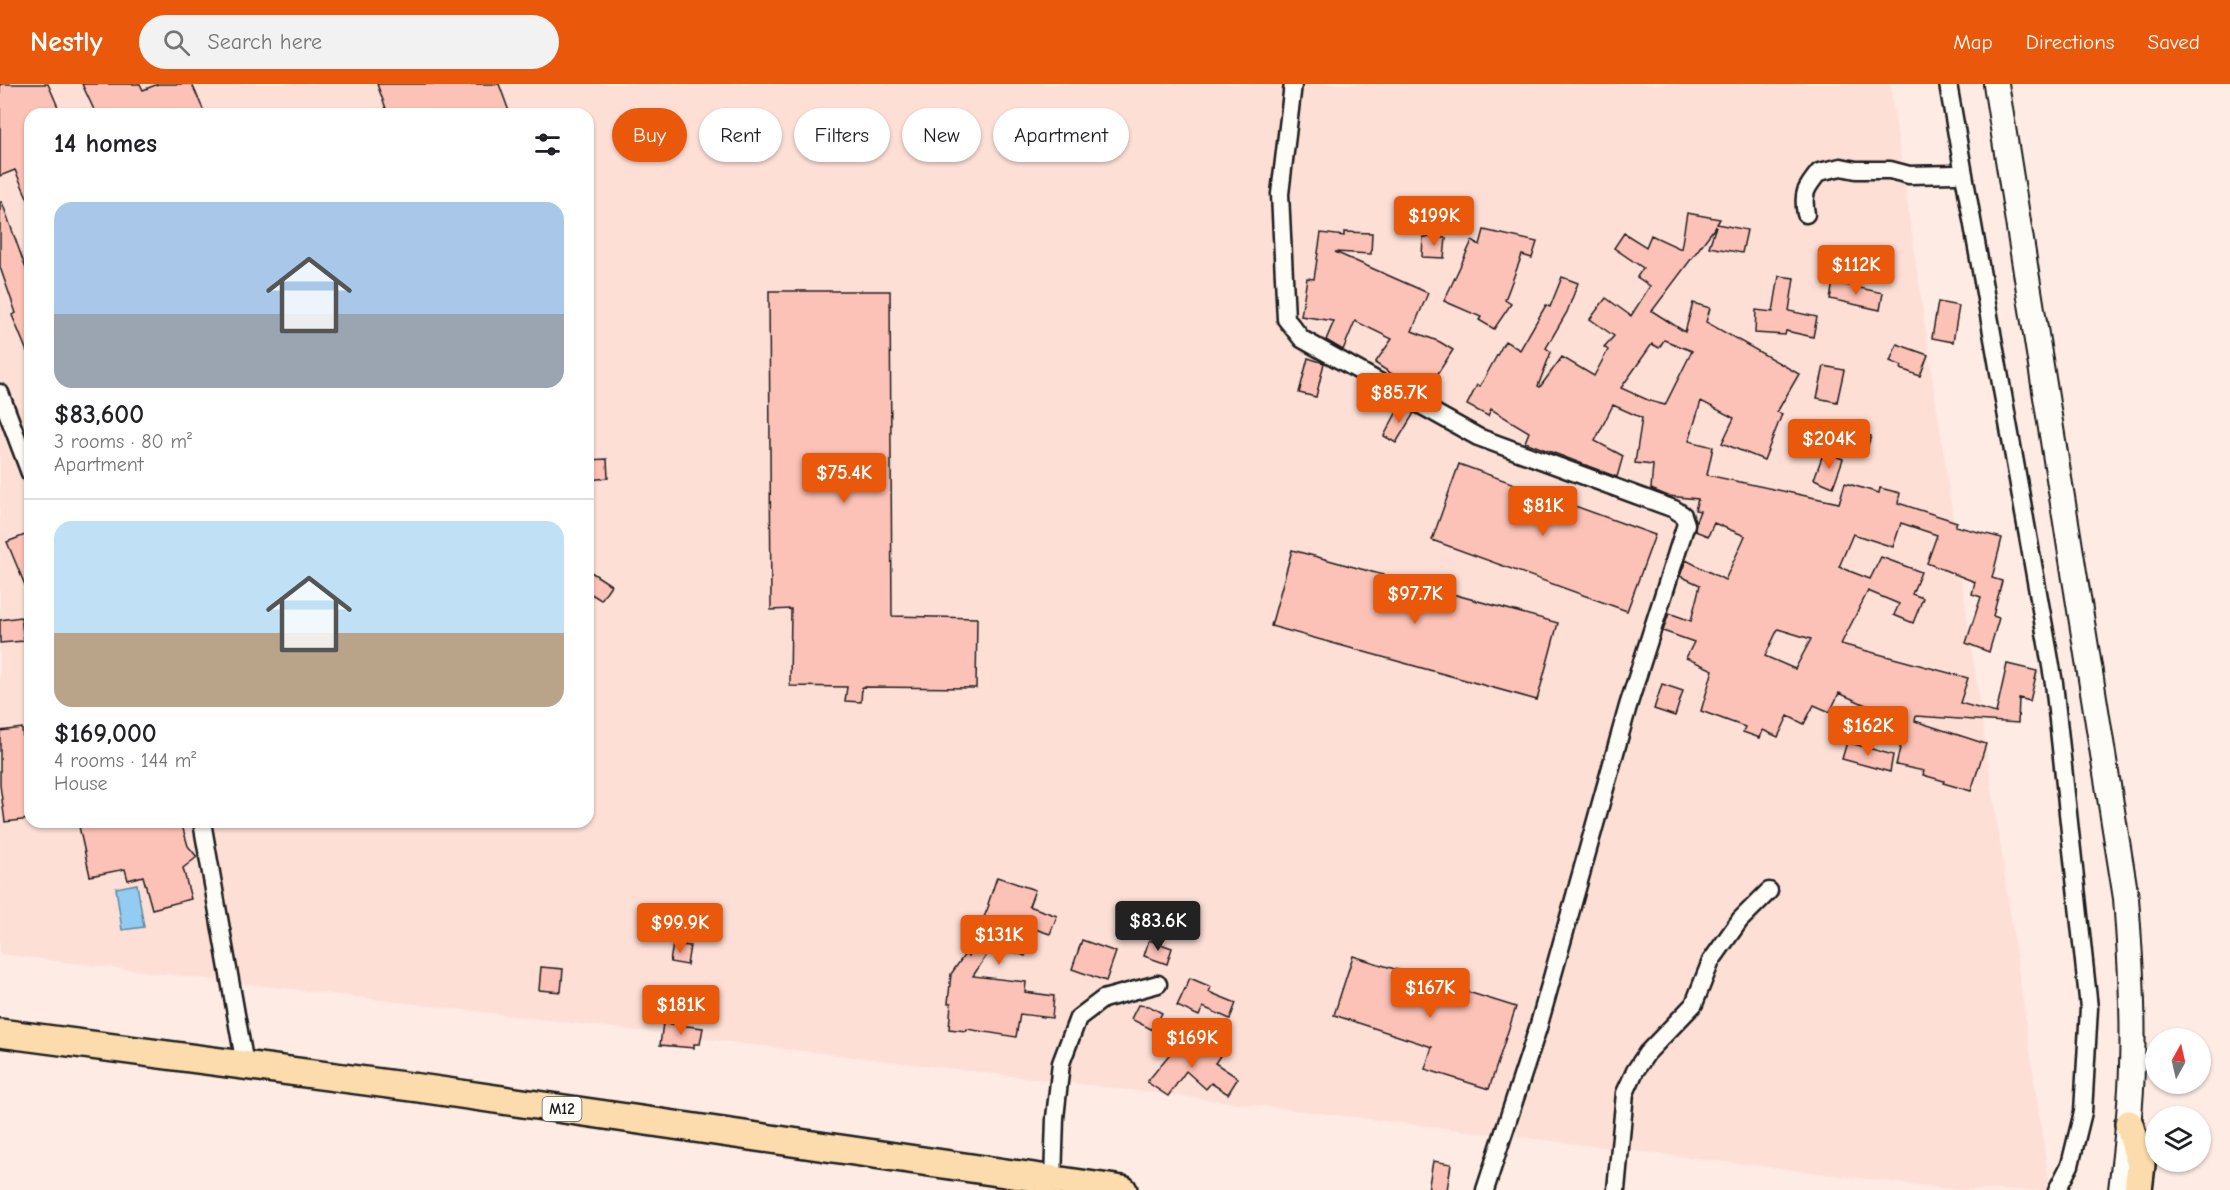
<!DOCTYPE html>
<html lang="en">
<head>
<meta charset="utf-8">
<style>
	body { margin:0; font-family:"Comic Neue",sans-serif; background:#f2f2f2; color:#202124; height:100vh; display:flex; flex-direction:column; font-size:22px; white-space:nowrap }
	* { box-sizing:border-box; margin:0 }
	p { font-size:20px; color:#757577 }
	.icon { flex:none; width:33px; height:33px; fill:none; stroke:currentColor; stroke-width:2; stroke-linecap:round; stroke-linejoin:round }
	.map { position:relative; flex:1; overflow:hidden }
	.side { position:absolute; left:24px; top:24px; width:570px; height:720px; display:flex; flex-direction:column; background:#fff; border-radius:18px; box-shadow:0 2px 4px #0004 }
	.side>* { flex:none }
	.guide { position:absolute; left:612px; top:24px; width:570px; height:54px; display:flex; gap:12px }
	.needle { width:39px; rotate:8deg }
	.tools { position:absolute; left:2145px; top:944px; display:grid; gap:12px }
	.tools a { display:grid; place-items:center; width:66px; height:66px; border-radius:50%; background:#fff; box-shadow:0 2px 4px #0004; font-size:30px }
	.price { position:absolute; translate:-50% -51px; padding:0 14px; border-radius:6px; background:#ea580c; color:#fff; font-size:20px; line-height:39px; filter:drop-shadow(0 2px 3px #0008) }
	.price::after { content:''; position:absolute; left:50%; top:36px; width:18px; height:14px; margin-left:-9px; background:inherit; clip-path:polygon(0 0,100% 0,50% 100%) }
	.price.on { background:#222; color:#fff }
	ul { padding:0; list-style:none }
	li { display:grid; align-content:center; gap:12px; height:318px; padding:0 30px }
	li+li { border-top:2px solid #e0e0e0 }
	li span { display:grid; place-items:center; height:186px; border-radius:18px; color:#555 }
	li>.icon { margin-inline-start:auto }
	span .icon { width:108px; height:108px; fill:#fffc; stroke-width:1 }
	li b { font-size:26px }
	h2 { display:flex; justify-content:space-between; align-items:center; height:72px; padding:0 30px; font-size:26px }
	.tag { padding:0 21px; border-radius:27px; background:#fff; box-shadow:0 2px 4px #0004; font-size:21px; line-height:54px }
	.tag.on { background:#ea580c; color:#fff }
	header { display:flex; align-items:center; gap:36px; box-sizing:border-box; height:84px; padding:0 30px; background:#ea580c; color:#fff }
	header strong { font-size:28px }
	nav { display:flex; gap:33px; margin-inline-start:auto; font-size:21px }
	.search { width:420px; height:54px; background:#f2f2f2; display:flex; align-items:center; gap:15px; box-sizing:border-box; padding:0 21px; border-radius:33px; color:#757577; font-size:22px }
	.map>svg:first-child { display:block }
	.built { fill:#fddfd6; fill-rule:evenodd }
	.water { fill:#93ccf3; stroke:#63869d; stroke-width:1.5 }
	.building { fill:#fdc2b7; stroke:#1c1c1c; stroke-width:1.5; fill-rule:evenodd }
	.lines { fill:none; stroke-linecap:round; stroke-linejoin:round }
	.minor-casing { stroke:#1c1c1c; stroke-width:21 }
	.secondary-casing { stroke:#1c1c1c; stroke-width:28 }
	.trunk-casing { stroke:#1c1c1c; stroke-width:32 }
	.minor { stroke:#fdfcf7; stroke-width:16 }
	.secondary { stroke:#fdfcf7; stroke-width:24 }
	.trunk { stroke:#fcdcac; stroke-width:27 }
	.labels { text-anchor:middle; stroke-width:4.5; stroke-linejoin:round; paint-order:stroke }
	.shield { fill:#fdfcf7; stroke:#605f5e; stroke-width:1.5 }
	.shield-label { font-size:15px; font-weight:bold; fill:#1c1c1c }
</style>
</head>
<body>
<header>
<strong>Nestly</strong>
<div class="search"><svg class="icon" aria-label="search" viewBox="0 0 24 24"><circle cx="10" cy="10" r="6"/><path d="M15 15l6 6"/></svg>Search here</div>
<nav><a>Map</a><a>Directions</a><a>Saved</a></nav>
</header>
<div class="map">
<svg width="2230" height="1106" viewBox="0 0 2230 1106">
	<rect width="100%" height="100%" fill="#fdebe4"/>
	<filter id="ink" filterUnits="userSpaceOnUse"><feTurbulence type="fractalNoise" baseFrequency=".0167" numOctaves="2"/><feDisplacementMap in="SourceGraphic" scale="12" xChannelSelector="R" yChannelSelector="G"/><feConvolveMatrix kernelMatrix="1 2 1 2 8 2 1 2 1" color-interpolation-filters="sRGB"/></filter>
	<g filter="url(#ink)">
		<path class="built" d="M0,0H1890L2050,1106H1959L0,870ZM30,30H588V738H30Z"/>
		<polygon class="water" points="137,800 144,843 122,846 116,804"/>
		<g class="building">
			<polygon points="0,0 48,0 61,30 30,30 30,120 15,86 0,92"/>
			<polygon points="82,0 140,0 143,6 158,0 192,0 205,30 96,30"/>
			<polygon points="377,0 499,0 510,30 388,30"/>
			<polygon points="0,118 2,118 30,196 30,275 12,231 16,229 0,183"/>
			<path d="M1687,129L1720,135L1717,140L1747,146L1742,169L1709,163L1716,142L1652,227L1685,248L1693,219L1710,224L1706,238L1799,290L1777,328L1782,330L1764,376L1722,359L1734,334L1701,317L1689,357L1713,363L1707,391L1839,419L1845,399L1879,409L1880,404L1900,409L1898,419L1957,438L1955,442L2002,454L1992,494L2002,497L1993,532L1999,534L1989,568L1966,559L1981,513L1972,510L1975,498L1927,479L1937,451L1901,439L1893,463L1853,450L1839,483L1870,495L1881,473L1921,488L1912,510L1923,514L1913,539L1894,531L1899,520L1868,507L1841,560L1968,594L1960,619L1996,629L2007,580L2037,587L2030,617L2019,614L2018,639L1916,632L1915,637L1986,660L1971,707L1943,699L1944,697L1923,691L1924,687L1896,681L1906,639L1839,609L1830,628L1814,621L1804,640L1788,632L1778,653L1763,646L1760,654L1743,648L1745,643L1701,627L1713,586L1686,574L1694,558L1663,547L1669,529L1691,537L1700,501L1680,492L1686,476L1725,496L1745,452L1714,439L1708,452L1695,447L1696,437L1700,427L1695,426L1698,415L1668,412L1651,405L1653,381L1635,379L1642,334L1613,321L1595,357L1623,372L1617,393L1525,358L1529,348L1491,325L1488,332L1467,321L1477,301L1480,302L1505,257L1520,266L1546,221L1550,223L1562,193L1578,199L1567,228L1546,264L1551,268L1538,302L1540,303L1562,273L1594,292L1608,266L1604,263L1614,252L1590,235L1606,214L1631,232L1650,202L1637,193L1643,184L1614,164L1624,149L1646,163L1651,151L1681,165ZM1664,256L1692,267L1665,321L1650,317L1621,304L1652,260L1659,264ZM1778,545L1811,555L1795,585L1765,572Z"/>
			<polygon points="1484,146 1537,158 1532,174 1522,171 1505,216 1511,220 1494,245 1479,236 1481,233 1444,217 1472,157 1480,161"/>
			<polygon points="1344,148 1372,149 1371,170 1335,168 1428,209 1412,247 1440,258 1453,266 1424,311 1375,279 1392,255 1355,237 1343,266 1326,256 1334,237 1301,232 1307,194 1314,195 1321,149 1344,152"/>
			<polygon points="1423,153 1446,154 1444,174 1422,173"/>
			<polygon points="1779,192 1794,194 1789,227 1817,233 1813,253 1786,247 1785,251 1755,249 1756,226 1773,228"/>
			<polygon points="1833,198 1883,209 1880,226 1830,215"/>
			<polygon points="769,207 890,207 892,532 977,534 976,604 862,603 861,618 845,617 847,603 790,602 791,525 771,526"/>
			<polygon points="1938,218 1959,222 1953,258 1932,254"/>
			<polygon points="1897,260 1928,271 1920,292 1901,285 1902,282 1890,277"/>
			<polygon points="1308,274 1324,279 1316,313 1299,309"/>
			<polygon points="1824,282 1844,286 1837,318 1817,314"/>
			<polygon points="1400,322 1414,329 1396,359 1384,352"/>
			<polygon points="1853,347 1871,352 1865,370 1847,364"/>
			<polygon points="1826,369 1843,375 1833,403 1814,395 1822,373 1825,374"/>
			<polygon points="607,375 608,394 588,396 588,376"/>
			<polygon points="1459,380 1655,451 1627,527 1432,456"/>
			<polygon points="30,449 30,513 7,458"/>
			<polygon points="1292,466 1558,539 1537,616 1271,542"/>
			<polygon points="588,486 611,501 601,516 588,508"/>
			<polygon points="21,533 24,557 0,559 0,536"/>
			<polygon points="1662,600 1683,607 1675,632 1654,625"/>
			<polygon points="22,644 30,735 5,738 0,701 0,647"/>
			<polygon points="1847,658 1893,671 1890,688 1842,675"/>
			<polygon points="78,738 181,738 188,762 197,773 183,784 191,815 152,825 143,792 128,796 125,785 90,792"/>
			<polygon points="997,793 1035,806 1029,822 1057,832 1050,850 1035,845 1025,872 994,860 973,892 1026,898 1025,908 1054,912 1052,934 1020,930 1016,953 967,945 966,947 949,945 951,919 948,919 951,890 965,870 968,872 989,821 988,820"/>
			<polygon points="1082,856 1116,868 1106,897 1072,885"/>
			<polygon points="1149,856 1172,864 1167,880 1144,872"/>
			<polygon points="673,860 690,862 687,881 670,878"/>
			<polygon points="1353,872 1516,923 1489,1005 1425,985 1432,963 1334,931"/>
			<polygon points="541,883 563,885 561,908 539,906"/>
			<polygon points="1190,894 1211,903 1209,908 1236,919 1230,935 1203,923 1199,932 1177,922"/>
			<polygon points="1138,921 1149,922 1162,929 1153,946 1131,935"/>
			<polygon points="663,939 703,944 700,960 694,960 694,964 660,961"/>
			<polygon points="1196,954 1220,972 1215,979 1238,994 1228,1010 1211,999 1206,1005 1186,987 1168,1012 1147,998 1177,961 1186,967"/>
			<polygon points="1433,1077 1451,1080 1447,1106 1428,1106"/>
		</g>
		<g class="lines">
			<defs>
				<g id="minor">
					<polyline points="1293,0 1280,110 1286,235 1302,255 1478,353 1674,425 1683,431 1686,440 1628,622 1538,944 1485,1106"/>
					<polyline points="1948,0 2054,599 2089,924 2083,1028 2070,1081 2057,1106"/>
					<path d="M1806,130C1802,109 1806,104 1819,88L1841,83L1856,86H1890L1909,91L1955,90"/>
					<polyline points="0,309 30,389"/>
					<polyline points="202,738 245,981"/>
					<polyline points="1053,1096 1055,1034 1061,979 1078,934 1103,915 1158,900"/>
					<polyline points="1616,1106 1625,1009 1635,987 1647,969 1694,920 1711,877 1740,836 1769,807"/>
				</g>
				<path id="secondary" d="M1996,0L2126,814C2130,870 2134,926 2132,983C2131,1024 2126,1065 2121,1106"/>
				<g id="trunk">
					<polyline points="0,949 419,1004 1123,1106"/>
					<polyline points="2129,1040 2141,1081 2138,1106"/>
				</g>
			</defs>
			<use href="#minor" class="minor-casing"/>
			<use href="#secondary" class="secondary-casing"/>
			<use href="#trunk" class="trunk-casing"/>
			<use href="#minor" class="minor"/>
			<use href="#secondary" class="secondary"/>
			<use href="#trunk" class="trunk"/>
		</g>
	</g>
	<g class="labels">
		<rect class="shield" x="542.5" y="1013" width="39" height="24" rx="4.5"/>
		<g class="shield-label">
			<text x="562" y="1030">M12</text>
		</g>
	</g>
</svg>
<div class="tools">
<a><svg class="needle" viewBox="-14 -14 28 28"><path d="M0-13l5 13h-10z" fill="#e53935"/><path d="M0 13l5-13h-10z" fill="#757577"/></svg></a>
<a><svg class="icon" aria-label="layers" viewBox="0 0 24 24"><path d="M12 4l9 5-9 5-9-5zM3 14l9 5 9-5"/></svg></a>
</div>
<b class="price" style="left:1434px;top:163px">$199K</b>
<b class="price" style="left:1856px;top:212px">$112K</b>
<b class="price" style="left:1399px;top:340px">$85.7K</b>
<b class="price" style="left:1829px;top:386px">$204K</b>
<b class="price" style="left:844px;top:420px">$75.4K</b>
<b class="price" style="left:1543px;top:453px">$81K</b>
<b class="price" style="left:1415px;top:541px">$97.7K</b>
<b class="price" style="left:1868px;top:673px">$162K</b>
<b class="price on" style="left:1158px;top:868px">$83.6K</b>
<b class="price" style="left:680px;top:870px">$99.9K</b>
<b class="price" style="left:999px;top:882px">$131K</b>
<b class="price" style="left:1430px;top:935px">$167K</b>
<b class="price" style="left:681px;top:952px">$181K</b>
<b class="price" style="left:1192px;top:985px">$169K</b>
<div class="guide">
<a class="tag on">Buy</a>
<a class="tag">Rent</a>
<a class="tag">Filters</a>
<a class="tag">New</a>
<a class="tag">Apartment</a>
</div>
<section class="side">
<h2>14 homes<svg class="icon" aria-label="filters" viewBox="0 0 24 24"><path d="M4 7h16M4 17h16"/><circle cx="9" cy="7" r="2"/><circle cx="15" cy="17" r="2"/></svg></h2>
<ul>
<li><span style="background:linear-gradient(#a9c7e8 60%,#9aa5b1 0)"><svg class="icon" aria-label="home" viewBox="0 0 24 24"><path d="M3 11l9-7 9 7M6 9v11h12V9"/></svg></span><div><b>$83,600</b><p>3 rooms · 80 m²</p><p>Apartment</p></div></li>
<li><span style="background:linear-gradient(#bfe0f5 60%,#b9a48a 0)"><svg class="icon" aria-label="home" viewBox="0 0 24 24"><path d="M3 11l9-7 9 7M6 9v11h12V9"/></svg></span><div><b>$169,000</b><p>4 rooms · 144 m²</p><p>House</p></div></li>
</ul>
</section>
</div>
</body>
</html>
